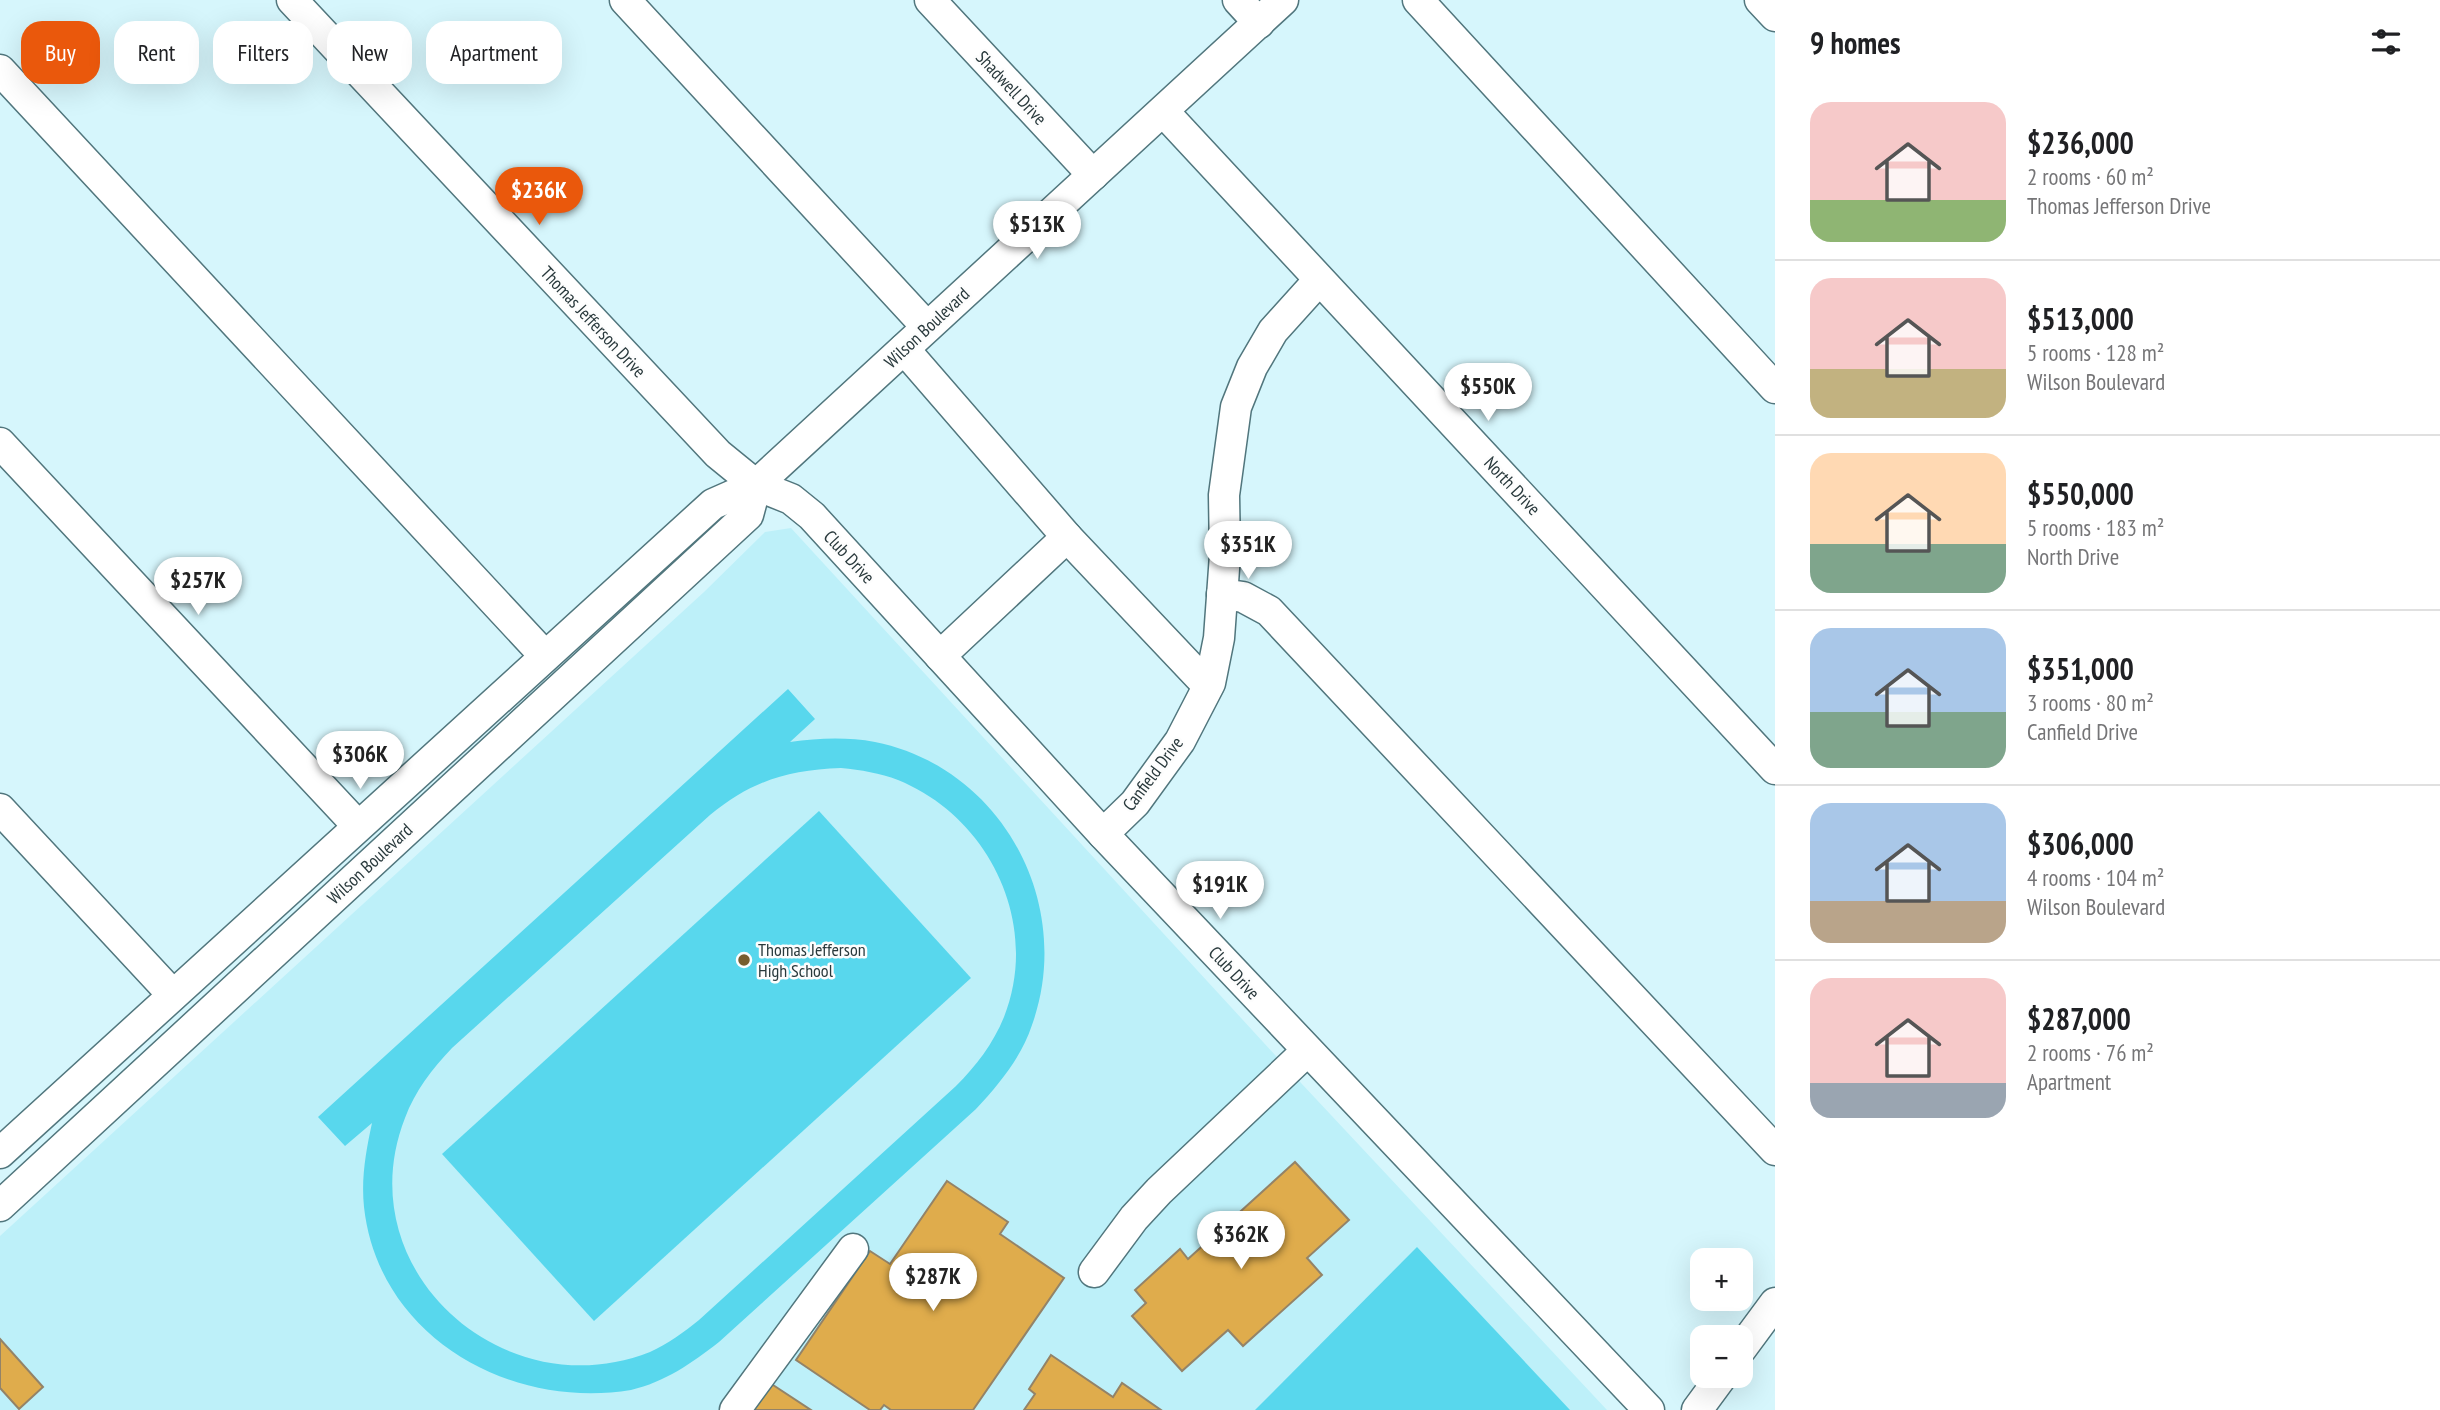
<!DOCTYPE html>
<html lang="en">
<head>
<meta charset="utf-8">
<style>
	body { margin:0; font-family:"PT Sans Narrow",sans-serif; background:#f6f6f6; color:#202124; height:100vh; display:flex; flex-direction:column; font-size:26px; white-space:nowrap }
	* { box-sizing:border-box; margin:0 }
	p { font-size:23px; color:#757577 }
	.icon { flex:none; width:38px; height:38px; fill:none; stroke:currentColor; stroke-width:2; stroke-linecap:round; stroke-linejoin:round }
	.map { position:relative; flex:1; overflow:hidden }
	.sheet { display:flex; flex-direction:column; background:#fff; width:665px }
	.sheet>* { flex:none }
	.banner { position:absolute; left:21px; top:21px; width:665px; height:63px; display:flex; gap:14px }
	.fabs { position:absolute; left:1690px; top:1248px; display:grid; gap:14px }
	.fabs a { display:grid; place-items:center; width:63px; height:63px; border-radius:14px; background:#fff; box-shadow:0 7px 28px #0002; font-size:35px }
	.price { position:absolute; translate:-50% -60px; padding:0 16px; border-radius:24px; background:#fff; color:#222; font-size:23px; line-height:46px; filter:drop-shadow(0 2px 4px #0008) }
	.price::after { content:''; position:absolute; left:50%; top:42px; width:21px; height:16px; margin-left:-10px; background:inherit; clip-path:polygon(0 0,100% 0,50% 100%) }
	.price.current { background:#ea580c; color:#fff }
	ul { padding:0; list-style:none }
	li { display:flex; align-items:center; gap:21px; height:175px; padding:0 35px }
	li+li { border-top:2px solid #e0e0e0 }
	li span { display:grid; place-items:center; flex:none; width:196px; height:140px; border-radius:21px; color:#555 }
	li>.icon { margin-inline-start:auto }
	span .icon { width:84px; height:84px; fill:#fffc; stroke-width:1 }
	li b { font-size:30px }
	h2 { display:flex; justify-content:space-between; align-items:center; height:84px; padding:0 35px; font-size:30px }
	.chip { padding:0 24px; border-radius:21px; background:#fff; box-shadow:0 7px 28px #0002; font-size:24px; line-height:63px }
	.chip.current { background:#ea580c; color:#fff }
	main { display:flex; flex:1; min-height:0 }
	.map>svg:first-child { display:block }
	.built { fill:#bdf0f9 }
	.green { fill:#58d7ed; fill-rule:evenodd }
	.building { fill:#dfac4c; stroke:#938368; stroke-width:2 }
	.lines { fill:none; stroke-linecap:round; stroke-linejoin:round }
	.minor-casing { stroke:#51767d; stroke-width:33 }
	.minor { stroke:#fff; stroke-width:30 }
	.poi-dot { fill:#775d2f; stroke:#fdfdfd; stroke-width:2.5 }
	.labels { text-anchor:middle; stroke-width:5; stroke-linejoin:round; paint-order:stroke }
	.street-label { font-size:18px; fill:#29393c; stroke:#fdfdfd }
	.poi-label { font-size:18px; fill:#29393c; stroke:#fdfdfd; text-anchor:start }
</style>
</head>
<body>
<main>
<div class="map">
<svg width="1775" height="1410" viewBox="0 0 1775 1410">
	<rect width="100%" height="100%" fill="#d6f6fc"/>
	<polygon class="built" points="791,528 1287,1068 1607,1410 0,1410 0,1236 704,592 765,532"/>
	<g class="green">
		<path d="M788,689L815,719L790,742C819,738 847,737 875,742C1003,768 1075,905 1032,1025C1021,1058 999,1084 976,1109L719,1342C692,1363 665,1382 631,1390C507,1410 378,1335 364,1207C361,1178 366,1151 372,1123L345,1146L318,1117ZM841,768C861,770 880,773 898,780C989,817 1041,923 1004,1017C993,1044 976,1066 956,1086L699,1320C684,1332 668,1344 650,1352C503,1410 346,1269 405,1118C415,1091 432,1069 452,1048L710,815C752,781 787,770 841,768Z"/>
		<polygon points="819,811 971,978 594,1321 442,1154"/>
		<polygon points="1417,1247 1570,1410 1255,1410"/>
	</g>
	<g class="building">
		<polygon points="1295,1162 1349,1220 1307,1258 1322,1275 1243,1346 1228,1330 1182,1371 1132,1316 1146,1303 1135,1290 1180,1249 1188,1259"/>
		<polygon points="947,1181 1008,1222 1000,1234 1064,1278 973,1410 891,1410 884,1405 880,1410 870,1410 796,1360 870,1251 890,1264"/>
		<polygon points="0,1339 43,1387 19,1409 0,1388"/>
		<polygon points="1051,1355 1113,1397 1122,1383 1161,1410 1024,1410 1035,1394 1029,1389"/>
		<polygon points="770,1383 811,1410 752,1410"/>
	</g>
	<g class="lines">
		<defs>
			<g id="minor">
				<polyline points="292,0 718,454 756,485 791,499 812,516 1103,834 1649,1410"/>
				<polyline points="625,0 927,327"/>
				<polyline points="930,0 1093,175"/>
				<polyline points="1238,0 1259,23"/>
				<polyline points="1418,0 1775,388"/>
				<polyline points="1760,0 1775,16"/>
				<polyline points="0,70 545,656"/>
				<polyline points="1163,111 1775,769"/>
				<polyline points="904,349 1067,537 940,656"/>
				<polyline points="0,443 358,826"/>
				<polyline points="1067,537 1208,686"/>
				<polyline points="1222,594 1243,597 1269,611 1775,1150"/>
				<polyline points="0,809 173,995"/>
				<polyline points="1103,834 1135,803 1180,741 1210,683 1219,638 1225,555 1224,495 1236,407 1252,367 1273,331 1319,280"/>
				<polyline points="0,1153 713,504 756,485 1283,0"/>
				<polyline points="0,1206 748,515 756,485"/>
				<polyline points="1094,1272 1134,1218 1159,1191 1307,1051"/>
				<polyline points="1741,1349 1775,1303"/>
				<polyline points="735,1410 853,1249"/>
				<polyline points="1697,1410 1722,1376"/>
			</g>
		</defs>
		<use href="#minor" class="minor-casing"/>
		<use href="#minor" class="minor"/>
	</g>
	<circle class="poi-dot" cx="744" cy="960" r="7"/>
	<g class="labels">
		<g class="street-label">
			<text transform="translate(1011 88) rotate(47)" y="6">Shadwell Drive</text>
			<text transform="translate(593 322) rotate(47)" y="6">Thomas Jefferson Drive</text>
			<text transform="translate(927 328) rotate(-43)" y="6">Wilson Boulevard</text>
			<text transform="translate(1512 486) rotate(47)" y="6">North Drive</text>
			<text transform="translate(849 557) rotate(47)" y="6">Club Drive</text>
			<text transform="translate(1153 774) rotate(-53)" y="6">Canfield Drive</text>
			<text transform="translate(370 864) rotate(-43)" y="6">Wilson Boulevard</text>
			<text transform="translate(1234 973) rotate(47)" y="6">Club Drive</text>
		</g>
		<g class="poi-label">
			<text x="758" y="956">Thomas Jefferson<tspan x="758" dy="21">High School</tspan></text>
		</g>
	</g>
</svg>
<div class="fabs">
<a>+</a>
<a>−</a>
</div>
<b class="price current" style="left:539px;top:227px">$236K</b>
<b class="price" style="left:1037px;top:261px">$513K</b>
<b class="price" style="left:1488px;top:423px">$550K</b>
<b class="price" style="left:1248px;top:581px">$351K</b>
<b class="price" style="left:198px;top:617px">$257K</b>
<b class="price" style="left:360px;top:791px">$306K</b>
<b class="price" style="left:1220px;top:921px">$191K</b>
<b class="price" style="left:1241px;top:1271px">$362K</b>
<b class="price" style="left:933px;top:1313px">$287K</b>
<div class="banner">
<a class="chip current">Buy</a>
<a class="chip">Rent</a>
<a class="chip">Filters</a>
<a class="chip">New</a>
<a class="chip">Apartment</a>
</div>
</div>
<section class="sheet">
<h2>9 homes<svg class="icon" aria-label="filters" viewBox="0 0 24 24"><path d="M4 7h16M4 17h16"/><circle cx="9" cy="7" r="2"/><circle cx="15" cy="17" r="2"/></svg></h2>
<ul>
<li><span style="background:linear-gradient(#f6c9c9 70%,#8fb573 0)"><svg class="icon" aria-label="home" viewBox="0 0 24 24"><path d="M3 11l9-7 9 7M6 9v11h12V9"/></svg></span><div><b>$236,000</b><p>2 rooms · 60 m²</p><p>Thomas Jefferson Drive</p></div></li>
<li><span style="background:linear-gradient(#f6c9c9 65%,#c2b280 0)"><svg class="icon" aria-label="home" viewBox="0 0 24 24"><path d="M3 11l9-7 9 7M6 9v11h12V9"/></svg></span><div><b>$513,000</b><p>5 rooms · 128 m²</p><p>Wilson Boulevard</p></div></li>
<li><span style="background:linear-gradient(#ffd9b3 65%,#7fa58c 0)"><svg class="icon" aria-label="home" viewBox="0 0 24 24"><path d="M3 11l9-7 9 7M6 9v11h12V9"/></svg></span><div><b>$550,000</b><p>5 rooms · 183 m²</p><p>North Drive</p></div></li>
<li><span style="background:linear-gradient(#a9c7e8 60%,#7fa58c 0)"><svg class="icon" aria-label="home" viewBox="0 0 24 24"><path d="M3 11l9-7 9 7M6 9v11h12V9"/></svg></span><div><b>$351,000</b><p>3 rooms · 80 m²</p><p>Canfield Drive</p></div></li>
<li><span style="background:linear-gradient(#a9c7e8 70%,#b9a48a 0)"><svg class="icon" aria-label="home" viewBox="0 0 24 24"><path d="M3 11l9-7 9 7M6 9v11h12V9"/></svg></span><div><b>$306,000</b><p>4 rooms · 104 m²</p><p>Wilson Boulevard</p></div></li>
<li><span style="background:linear-gradient(#f6c9c9 75%,#9aa5b1 0)"><svg class="icon" aria-label="home" viewBox="0 0 24 24"><path d="M3 11l9-7 9 7M6 9v11h12V9"/></svg></span><div><b>$287,000</b><p>2 rooms · 76 m²</p><p>Apartment</p></div></li>
</ul>
</section>
</main>
</body>
</html>
